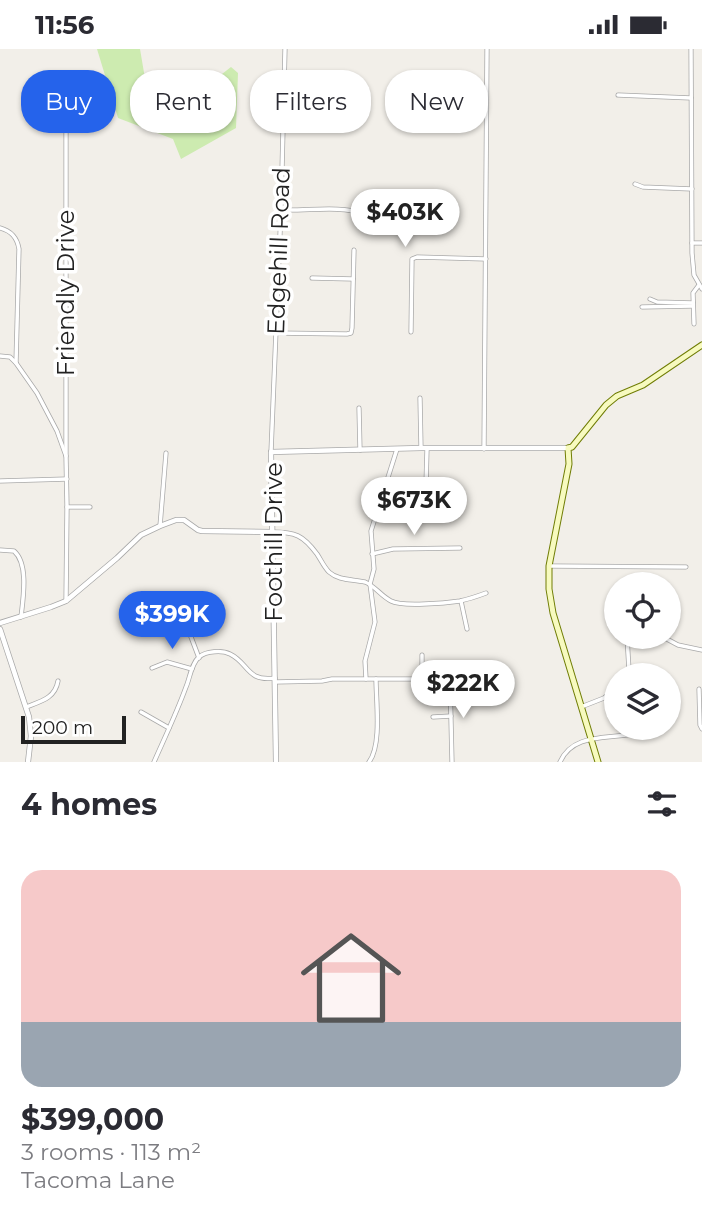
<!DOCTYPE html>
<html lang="en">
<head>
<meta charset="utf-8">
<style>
	body { margin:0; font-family:Montserrat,sans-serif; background:#f7f7f7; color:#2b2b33; height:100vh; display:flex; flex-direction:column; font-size:26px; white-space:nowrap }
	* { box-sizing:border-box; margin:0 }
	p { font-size:23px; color:#7c7c81 }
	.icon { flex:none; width:38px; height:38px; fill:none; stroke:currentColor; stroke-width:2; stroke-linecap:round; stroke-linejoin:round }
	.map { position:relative; height:713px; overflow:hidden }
	.panel { display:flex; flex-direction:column; background:#fff; flex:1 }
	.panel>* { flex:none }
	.banner { position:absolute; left:21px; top:21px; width:662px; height:63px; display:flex; gap:14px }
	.controls { position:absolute; left:604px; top:523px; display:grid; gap:14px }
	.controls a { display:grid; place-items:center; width:77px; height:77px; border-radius:50%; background:#fff; box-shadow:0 2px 5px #0004; font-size:35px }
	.scale { position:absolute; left:21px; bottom:18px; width:105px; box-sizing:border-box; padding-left:7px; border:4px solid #222; border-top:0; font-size:19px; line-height:24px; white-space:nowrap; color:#222; -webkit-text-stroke:5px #fff; paint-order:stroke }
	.price { position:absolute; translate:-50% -60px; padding:0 16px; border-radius:24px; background:#fff; color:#222; font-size:23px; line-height:46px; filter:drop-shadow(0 2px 4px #0008) }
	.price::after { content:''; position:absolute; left:50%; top:42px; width:21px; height:16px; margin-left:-10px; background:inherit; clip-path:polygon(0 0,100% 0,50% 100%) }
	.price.active { background:#2563eb; color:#fff }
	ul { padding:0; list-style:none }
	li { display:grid; align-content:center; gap:14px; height:371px; padding:0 21px }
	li+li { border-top:2px solid #e1e1e2 }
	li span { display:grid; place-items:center; height:217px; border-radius:21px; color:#555 }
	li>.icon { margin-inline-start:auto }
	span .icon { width:126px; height:126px; fill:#fffc; stroke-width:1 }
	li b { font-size:30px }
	h2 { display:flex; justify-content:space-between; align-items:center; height:84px; padding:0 21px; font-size:30px }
	.chip { padding:0 24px; border-radius:28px; background:#fff; box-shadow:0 2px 5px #0004; font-size:24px; line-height:63px }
	.chip.active { background:#2563eb; color:#fff }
	.status { display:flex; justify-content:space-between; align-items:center; height:49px; padding:0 35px; background:#fff; direction:ltr }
	.status svg { height:19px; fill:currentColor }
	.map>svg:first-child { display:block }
	.grass { fill:#cdebb0 }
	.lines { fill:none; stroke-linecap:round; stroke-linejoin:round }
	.minor-casing { stroke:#a9a9a9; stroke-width:5 }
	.tertiary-casing { stroke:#a9a9a9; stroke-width:6 }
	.secondary-casing { stroke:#707d05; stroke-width:7 }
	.minor { stroke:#fff; stroke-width:3.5 }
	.tertiary { stroke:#fff; stroke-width:4.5 }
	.secondary { stroke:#f7fabf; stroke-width:5 }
	.labels { text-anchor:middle; stroke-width:7; stroke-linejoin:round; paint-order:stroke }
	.street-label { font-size:24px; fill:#222; stroke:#fff }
</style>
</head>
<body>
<div class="status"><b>11:56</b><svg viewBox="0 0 49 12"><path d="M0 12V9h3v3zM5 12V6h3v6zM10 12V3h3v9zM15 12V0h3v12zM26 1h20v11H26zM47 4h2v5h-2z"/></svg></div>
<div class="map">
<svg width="702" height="713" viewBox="0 0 702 713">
	<rect width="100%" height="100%" fill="#f2efe9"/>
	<polygon class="grass" points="97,0 140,0 151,65 172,64 231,18 238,24 236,79 181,110 173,90 118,69"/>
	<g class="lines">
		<defs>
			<g id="minor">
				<polyline points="691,0 692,204 694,226 702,240"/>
				<polyline points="618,46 691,49"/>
				<polyline points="66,82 66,407"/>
				<polyline points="635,135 643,138 692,140"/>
				<path d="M281,161C312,162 336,156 366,165"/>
				<path d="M0,179C11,182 17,188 19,200L16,314"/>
				<polyline points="692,194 702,194"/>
				<polyline points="312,229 353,230"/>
				<polyline points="650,250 657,253 693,254"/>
				<polyline points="642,258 693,257"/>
				<polyline points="694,275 693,244 699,236"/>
				<polyline points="411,283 412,210 417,208 486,210"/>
				<polyline points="276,284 347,285 351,284 352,279 354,201"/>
				<polyline points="0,307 10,308 16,314 37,344 57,382 66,407 67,458 66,552"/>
				<polyline points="420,349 421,399"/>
				<polyline points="359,359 360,401"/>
				<polyline points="484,400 487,0"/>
				<polyline points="271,403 281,161 285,0"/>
				<polyline points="0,432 67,430"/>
				<polyline points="426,436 427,400"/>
				<polyline points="67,458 90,458"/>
				<polyline points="160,477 166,404"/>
				<path d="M272,483C295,483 303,486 317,505C321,511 324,518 329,523C339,532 353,530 365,533C375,537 381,547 391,552C402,558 446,554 460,552C469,550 478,547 486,544"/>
				<path d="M0,501L14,502C29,515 23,550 21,568"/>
				<polyline points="372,505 393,500 460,499"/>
				<polyline points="549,517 686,518"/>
				<polyline points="177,551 199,609"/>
				<polyline points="461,552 467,580"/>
				<polyline points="627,588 629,621 628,626"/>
				<polyline points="663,588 678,596 702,601"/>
				<polyline points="422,606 422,630"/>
				<polyline points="152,619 167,613 192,620"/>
				<polyline points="366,630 365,612 375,573 370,535 374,520 371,482 397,400"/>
				<polyline points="450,630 452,713"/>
				<polyline points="275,633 322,632 332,630 480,630"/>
				<polyline points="699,640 700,676 702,680"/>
				<path d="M26,658C42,652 55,649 58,632"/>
				<polyline points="581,658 604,649 616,639"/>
				<polyline points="141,663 169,679"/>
				<polyline points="433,668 451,667"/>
				<path d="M154,713C165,688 177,663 186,638C190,629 191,615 199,608C206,602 222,601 230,605C249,614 246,633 275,629"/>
				<path d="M369,713C382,696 376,652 376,630"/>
				<path d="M560,713C573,683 610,691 636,684"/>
			</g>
			<g id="tertiary">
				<polyline points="0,574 51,558 66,552 117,509 141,486 160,477 176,471 184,471 198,481 202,482 272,483"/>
				<polyline points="0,580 29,668 31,687 28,713"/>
				<polyline points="276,713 271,403 421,399 568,399"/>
			</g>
			<polyline id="secondary" points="598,713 553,564 549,540 549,517 569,415 568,399 572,398 606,356 617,347 643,336 702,296"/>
		</defs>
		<use href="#minor" class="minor-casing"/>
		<use href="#tertiary" class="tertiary-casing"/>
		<use href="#secondary" class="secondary-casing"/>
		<use href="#minor" class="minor"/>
		<use href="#tertiary" class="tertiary"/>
		<use href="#secondary" class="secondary"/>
	</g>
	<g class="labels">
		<g class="street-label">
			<text transform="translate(279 202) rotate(-88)" y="8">Edgehill Road</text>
			<text transform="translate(66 244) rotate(-90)" y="8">Friendly Drive</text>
			<text transform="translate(274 493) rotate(-90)" y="8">Foothill Drive</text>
		</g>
	</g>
</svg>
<div class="controls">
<a><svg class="icon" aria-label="locate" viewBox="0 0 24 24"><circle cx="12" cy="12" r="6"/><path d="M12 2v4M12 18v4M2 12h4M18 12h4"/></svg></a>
<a><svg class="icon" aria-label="layers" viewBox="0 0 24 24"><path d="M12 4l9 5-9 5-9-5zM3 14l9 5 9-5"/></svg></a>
</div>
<div class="scale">200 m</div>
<b class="price" style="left:405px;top:200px">$403K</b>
<b class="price" style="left:414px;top:488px">$673K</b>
<b class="price active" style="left:172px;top:602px">$399K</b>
<b class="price" style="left:463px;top:671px">$222K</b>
<div class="banner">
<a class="chip active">Buy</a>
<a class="chip">Rent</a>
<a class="chip">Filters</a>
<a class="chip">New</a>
</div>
</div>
<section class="panel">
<h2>4 homes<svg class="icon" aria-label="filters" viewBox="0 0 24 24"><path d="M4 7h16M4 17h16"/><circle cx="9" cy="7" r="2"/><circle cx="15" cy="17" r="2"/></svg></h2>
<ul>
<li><span style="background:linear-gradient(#f6c9c9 70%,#9aa5b1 0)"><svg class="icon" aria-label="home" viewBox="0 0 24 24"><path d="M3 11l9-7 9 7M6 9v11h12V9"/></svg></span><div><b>$399,000</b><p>3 rooms · 113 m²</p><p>Tacoma Lane</p></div></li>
</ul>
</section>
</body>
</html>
